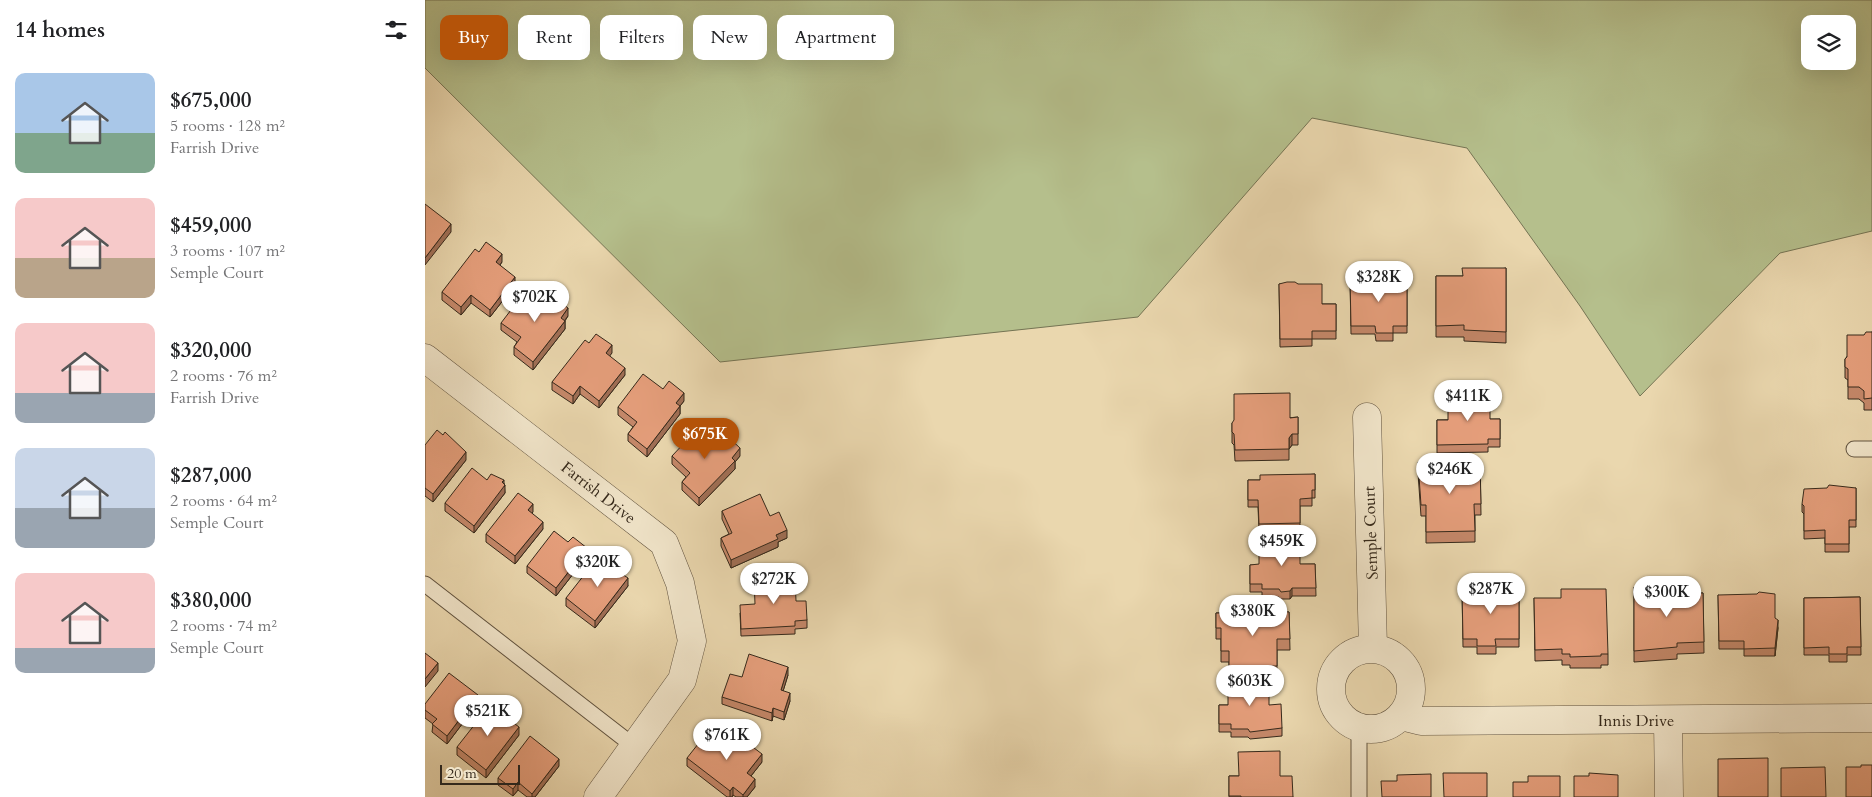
<!DOCTYPE html>
<html lang="en">
<head>
<meta charset="utf-8">
<style>
	body { margin:0; font-family:Cardo,serif; background:#f6f6f6; color:#202124; height:100vh; display:flex; flex-direction:column; font-size:19px; white-space:nowrap }
	* { box-sizing:border-box; margin:0 }
	p { font-size:16px; color:#757577 }
	.icon { flex:none; width:28px; height:28px; fill:none; stroke:currentColor; stroke-width:2; stroke-linecap:round; stroke-linejoin:round }
	.map { position:relative; flex:1; overflow:hidden }
	.details { display:flex; flex-direction:column; background:#fff; width:425px }
	.details>* { flex:none }
	.hud { position:absolute; left:15px; top:15px; width:475px; height:45px; display:flex; gap:10px }
	.controls { position:absolute; left:1376px; top:15px; display:grid; gap:10px }
	.controls a { display:grid; place-items:center; width:55px; height:55px; border-radius:10px; background:#fff; box-shadow:0 5px 20px #0002; font-size:25px }
	.scale { position:absolute; left:15px; bottom:12px; width:80px; box-sizing:border-box; padding-left:5px; border:2px solid #35291b; border-top:0; font-size:14px; line-height:18px; white-space:nowrap; color:#35291b; -webkit-text-stroke:4px #f1e5ca; paint-order:stroke }
	.price { position:absolute; translate:-50% -42px; padding:0 11px; border-radius:18px; background:#fff; color:#222; font-size:16px; line-height:32px; filter:drop-shadow(0 1px 2px #0008) }
	.price::after { content:''; position:absolute; left:50%; top:30px; width:15px; height:11px; margin-left:-8px; background:inherit; clip-path:polygon(0 0,100% 0,50% 100%) }
	.price.current { background:#b45309; color:#fff }
	ul { padding:0; list-style:none }
	li { display:flex; align-items:center; gap:15px; height:125px; padding:0 15px }
	li span { display:grid; place-items:center; flex:none; width:140px; height:100px; border-radius:10px; color:#555 }
	li>.icon { margin-inline-start:auto }
	span .icon { width:60px; height:60px; fill:#fffc; stroke-width:1 }
	li b { font-size:21px }
	h2 { display:flex; justify-content:space-between; align-items:center; height:60px; padding:0 15px; font-size:21px }
	.tag { padding:0 18px; border-radius:10px; background:#fff; box-shadow:0 5px 20px #0002; font-size:18px; line-height:45px }
	.tag.current { background:#b45309; color:#fff }
	main { display:flex; flex:1; min-height:0 }
	.map>svg:first-child { display:block }
	.green { fill:#b5bf8c; stroke:#757454; fill-rule:evenodd }
	.lines { fill:none; stroke-linecap:round; stroke-linejoin:round }
	.lane-casing { stroke:#625440; stroke-width:17 }
	.street-casing { stroke:#625440; stroke-width:29 }
	.lane { stroke:#f1e5ca; stroke-width:15 }
	.street { stroke:#f1e5ca; stroke-width:28 }
	.wall { fill:#c5886a; stroke:#35291b }
	.shaded-wall { fill:#a06f56; stroke:#35291b }
	.building { fill:#e59e7b; stroke:#35291b }
	.labels { text-anchor:middle; stroke-width:4; stroke-linejoin:round; paint-order:stroke }
	.street-label { font-size:16px; fill:#35291b; stroke:#f1e5ca }
</style>
</head>
<body>
<main>
<section class="details">
<h2>14 homes<svg class="icon" aria-label="filters" viewBox="0 0 24 24"><path d="M4 7h16M4 17h16"/><circle cx="9" cy="7" r="2"/><circle cx="15" cy="17" r="2"/></svg></h2>
<ul>
<li><span style="background:linear-gradient(#a9c7e8 60%,#7fa58c 0)"><svg class="icon" aria-label="home" viewBox="0 0 24 24"><path d="M3 11l9-7 9 7M6 9v11h12V9"/></svg></span><div><b>$675,000</b><p>5 rooms · 128 m²</p><p>Farrish Drive</p></div></li>
<li><span style="background:linear-gradient(#f6c9c9 60%,#b9a48a 0)"><svg class="icon" aria-label="home" viewBox="0 0 24 24"><path d="M3 11l9-7 9 7M6 9v11h12V9"/></svg></span><div><b>$459,000</b><p>3 rooms · 107 m²</p><p>Semple Court</p></div></li>
<li><span style="background:linear-gradient(#f6c9c9 70%,#9aa5b1 0)"><svg class="icon" aria-label="home" viewBox="0 0 24 24"><path d="M3 11l9-7 9 7M6 9v11h12V9"/></svg></span><div><b>$320,000</b><p>2 rooms · 76 m²</p><p>Farrish Drive</p></div></li>
<li><span style="background:linear-gradient(#c9d6e8 60%,#9aa5b1 0)"><svg class="icon" aria-label="home" viewBox="0 0 24 24"><path d="M3 11l9-7 9 7M6 9v11h12V9"/></svg></span><div><b>$287,000</b><p>2 rooms · 64 m²</p><p>Semple Court</p></div></li>
<li><span style="background:linear-gradient(#f6c9c9 75%,#9aa5b1 0)"><svg class="icon" aria-label="home" viewBox="0 0 24 24"><path d="M3 11l9-7 9 7M6 9v11h12V9"/></svg></span><div><b>$380,000</b><p>2 rooms · 74 m²</p><p>Semple Court</p></div></li>
</ul>
</section>
<div class="map">
<svg width="1447" height="797" viewBox="0 0 1447 797">
	<rect width="100%" height="100%" fill="#ead7ae"/>
	<filter id="stains"><feTurbulence type="fractalNoise" baseFrequency=".004" numOctaves="4"/><feColorMatrix values="0 0 0 0 .2 0 0 0 0 .09 0 0 0 0 .02 0 0 0 .5 -.17"/></filter>
	<radialGradient id="worn" r=".72"><stop offset=".6" stop-color="#630" stop-opacity="0"/><stop offset="1" stop-color="#630" stop-opacity=".3"/></radialGradient>
	<path class="green" d="M0,0H1447V231L1355,253L1215,396L1155,306L1042,148L887,118L713,317L295,362L0,68ZM1385,24H1422V61H1385Z"/>
	<g class="lines">
		<defs>
			<g id="lane">
				<polyline points="1429,449 1447,449"/>
				<polyline points="0,584 210,747"/>
				<polyline points="934,727 934,797"/>
			</g>
			<g id="street">
				<polyline points="0,358 239,543 255,583 267,641 257,680 173,797"/>
				<polyline points="942,417 948,648"/>
				<circle cx="946" cy="689" r="40"/>
				<polyline points="976,716 996,721 1447,718"/>
				<polyline points="1243,720 1244,797"/>
			</g>
		</defs>
		<use href="#lane" class="lane-casing"/>
		<use href="#street" class="street-casing"/>
		<use href="#lane" class="lane"/>
		<use href="#street" class="street"/>
	</g>
	<g class="wall">
		<polygon points="54,252 77,262 75,265 90,285 65,317 46,303 36,315 17,300 17,292"/>
		<polygon points="1081,268 1081,343 1039,341 1039,337 1011,337 1011,276 1037,276"/>
		<polygon points="982,277 982,333 968,333 968,341 951,341 950,334 926,334 925,278"/>
		<polygon points="854,284 873,284 897,304 911,304 911,339 887,339 887,346 855,347"/>
		<polygon points="122,304 143,316 140,321 140,329 108,370 89,355 89,347 92,342 76,330 76,323"/>
		<polygon points="1447,332 1447,410 1439,410 1439,403 1434,399 1423,399 1423,380 1420,378 1420,359 1439,335"/>
		<polygon points="164,343 187,353 184,356 200,375 174,408 155,394 148,404 127,390 127,382"/>
		<polygon points="238,389 259,401 255,406 255,414 222,457 203,441 203,434 208,427 193,415 193,407"/>
		<polygon points="873,417 873,445 867,445 864,449 864,460 810,461 809,445 807,443 807,423"/>
		<polygon points="1075,419 1075,447 1063,447 1063,452 1012,453 1012,420"/>
		<polygon points="294,442 315,456 310,462 310,469 274,506 257,490 257,482 261,477 247,464 247,456"/>
		<polygon points="0,445 41,460 8,502 0,496"/>
		<polygon points="1055,461 1056,515 1050,515 1050,542 1001,543 1001,516 996,516 993,473 993,462"/>
		<polygon points="890,474 890,498 887,498 887,506 875,506 875,531 834,531 833,507 823,507 823,480 835,480"/>
		<polygon points="62,480 79,483 80,493 49,533 20,511 20,503"/>
		<polygon points="1431,488 1431,527 1424,527 1424,552 1400,552 1400,538 1379,539 1379,514 1377,512 1377,504"/>
		<polygon points="297,511 345,516 362,538 353,542 353,547 306,568 296,546 296,538 304,534 297,519"/>
		<polygon points="108,512 107,513 118,529 90,564 61,542 61,534"/>
		<polygon points="143,542 162,556 131,596 102,573 102,566"/>
		<polygon points="890,564 891,596 867,596 865,599 856,599 854,597 837,597 837,592 825,592 825,565"/>
		<polygon points="199,575 203,586 170,628 141,606 141,598"/>
		<polygon points="1209,587 1252,593 1278,593 1279,653 1252,654 1252,659 1209,662"/>
		<polygon points="1094,589 1094,647 1071,647 1071,654 1052,654 1052,647 1038,647 1037,590"/>
		<polygon points="1293,595 1350,618 1353,628 1350,656 1319,656 1319,649 1294,649"/>
		<polygon points="1435,597 1436,655 1422,655 1422,662 1404,662 1404,655 1379,655 1379,598"/>
		<polygon points="1109,598 1183,654 1183,665 1176,665 1176,668 1145,668 1145,665 1137,665 1137,660 1110,661"/>
		<polygon points="371,601 382,620 382,628 370,629 370,634 316,636 315,613"/>
		<polygon points="864,612 865,650 852,650 852,677 804,678 804,662 796,662 796,639 791,639 791,613"/>
		<polygon points="363,675 358,691 365,701 359,720 348,716 347,721 297,704 297,697 317,677"/>
		<polygon points="53,703 22,744 7,732 8,724 0,718 0,704"/>
		<polygon points="794,705 844,705 857,728 857,736 825,739 823,737 806,737 806,732 794,732"/>
		<polygon points="94,735 61,778 32,755 32,747"/>
		<polygon points="289,749 337,762 326,776 330,787 322,797 311,797 308,795 307,797 302,797 262,766 262,758"/>
		<polygon points="134,766 110,797 102,797 93,790 88,796 73,785 73,778"/>
		<polygon points="804,776 855,776 868,797 804,797"/>
	</g>
	<g class="shaded-wall">
		<polygon points="26,224 26,232 0,265 0,258"/>
		<polygon points="77,254 77,262 71,270 71,262"/>
		<polygon points="90,277 90,285 65,317 65,310"/>
		<polygon points="46,295 46,303 36,315 36,307"/>
		<polygon points="143,308 143,316 136,325 136,318"/>
		<polygon points="140,321 140,329 108,370 108,362"/>
		<polygon points="187,345 187,353 181,361 181,353"/>
		<polygon points="200,368 200,375 174,408 174,401"/>
		<polygon points="155,386 155,394 148,404 148,396"/>
		<polygon points="259,393 259,401 251,411 251,403"/>
		<polygon points="255,406 255,414 222,457 222,449"/>
		<polygon points="867,434 867,445 864,449 864,438"/>
		<polygon points="315,448 315,456 310,462 310,469 274,506 274,498"/>
		<polygon points="41,452 41,460 8,502 8,494"/>
		<polygon points="79,480 79,487 80,485 80,493 49,533 49,526"/>
		<polygon points="108,504 108,512 103,518 103,510"/>
		<polygon points="118,522 118,529 90,564 90,556"/>
		<polygon points="362,530 362,538 353,542 353,547 306,568 306,560 351,535"/>
		<polygon points="162,548 162,556 131,596 131,588"/>
		<polygon points="203,578 203,586 170,628 170,621"/>
		<polygon points="867,588 867,596 865,599 865,591"/>
		<polygon points="1353,620 1353,628 1350,656 1350,648"/>
		<polygon points="13,663 13,671 0,687 0,679"/>
		<polygon points="363,667 363,675 356,698 356,690"/>
		<polygon points="365,693 365,701 359,720 359,712"/>
		<polygon points="53,695 53,703 22,744 22,736"/>
		<polygon points="348,708 348,716 347,721 347,713"/>
		<polygon points="94,727 94,735 61,778 61,770"/>
		<polygon points="337,754 337,762 322,781 322,773"/>
		<polygon points="134,759 134,766 110,797 107,797 107,794"/>
		<polygon points="330,779 330,787 322,797 318,797 318,795"/>
		<polygon points="93,782 93,790 88,796 88,789"/>
		<polygon points="308,787 308,795 307,797 305,797 305,791"/>
	</g>
	<g class="building">
		<polygon points="0,204 26,224 0,258"/>
		<polygon points="61,242 77,254 71,262 90,277 65,310 46,295 36,307 17,292 50,249 54,252"/>
		<polygon points="1037,268 1081,268 1081,332 1039,330 1039,325 1011,326 1011,276 1038,276"/>
		<polygon points="982,277 982,326 968,326 968,333 951,333 950,326 926,326 925,278"/>
		<polygon points="862,282 870,282 873,284 897,284 897,304 911,304 911,331 887,331 887,339 855,339 854,284"/>
		<polygon points="102,289 122,304 128,296 143,308 136,318 140,321 108,362 89,347 96,337 76,323"/>
		<polygon points="1441,332 1447,332 1447,398 1439,399 1439,391 1434,387 1423,387 1423,369 1420,367 1420,359 1422,357 1422,335 1439,335"/>
		<polygon points="171,334 187,345 181,353 200,368 174,401 155,386 148,396 127,382 160,340 164,343"/>
		<polygon points="218,374 238,389 244,381 259,393 251,403 255,406 222,449 203,434 212,422 193,407"/>
		<polygon points="865,393 865,418 873,417 873,434 867,434 864,438 864,449 810,450 809,434 807,432 807,423 809,420 809,394"/>
		<polygon points="1065,395 1065,419 1075,419 1075,439 1063,439 1063,444 1012,445 1012,420 1023,420 1023,396"/>
		<polygon points="276,425 294,442 301,435 315,448 307,458 310,461 274,498 257,482 265,473 247,456"/>
		<polygon points="12,430 18,435 20,432 41,452 8,494 0,488 0,445"/>
		<polygon points="1055,461 1056,504 1049,504 1050,531 1001,532 1001,505 996,505 993,462"/>
		<polygon points="47,468 62,480 66,474 79,480 77,482 80,485 49,526 20,503"/>
		<polygon points="890,474 890,490 887,490 887,498 875,499 875,523 834,524 833,500 823,500 823,480 835,480 835,475"/>
		<polygon points="1404,485 1431,488 1431,520 1424,520 1424,544 1400,544 1400,530 1379,531 1379,506 1377,504 1379,489 1402,488"/>
		<polygon points="93,493 108,504 103,510 118,522 90,556 61,534"/>
		<polygon points="335,494 345,516 354,512 362,530 351,535 353,539 306,560 296,538 307,533 297,511"/>
		<polygon points="129,531 143,542 148,537 162,548 131,588 102,566"/>
		<polygon points="834,540 875,540 875,564 890,564 891,588 867,588 865,591 856,592 854,589 837,589 837,584 825,584 825,565 834,564"/>
		<polygon points="174,556 181,560 182,559 199,571 197,574 203,578 170,621 141,598"/>
		<polygon points="370,577 371,601 381,601 382,620 370,621 370,626 316,629 315,605 330,604 329,579"/>
		<polygon points="1252,586 1252,593 1278,593 1279,642 1252,643 1252,647 1209,651 1209,587"/>
		<polygon points="1094,589 1094,639 1070,639 1071,646 1052,646 1052,639 1038,639 1037,590"/>
		<polygon points="1136,589 1181,589 1183,654 1176,654 1176,656 1145,657 1145,654 1137,654 1137,649 1110,650 1109,598 1136,598"/>
		<polygon points="1334,592 1350,594 1350,618 1353,620 1350,648 1319,649 1319,641 1294,641 1293,595 1332,594"/>
		<polygon points="1435,597 1436,647 1422,647 1422,654 1404,654 1404,647 1379,648 1379,598"/>
		<polygon points="839,610 864,612 865,639 852,639 852,666 804,667 804,651 796,651 796,628 791,628 791,613 837,613"/>
		<polygon points="0,653 13,663 0,679"/>
		<polygon points="324,654 363,667 356,690 365,693 359,712 348,708 347,713 297,697 305,674 317,677"/>
		<polygon points="24,673 53,695 22,736 7,724 12,719 0,710 0,704"/>
		<polygon points="844,680 844,705 856,704 857,728 825,732 823,729 806,729 806,724 794,724 794,705 803,705 803,681"/>
		<polygon points="65,705 94,727 61,770 32,747"/>
		<polygon points="304,729 337,754 322,773 330,779 318,795 308,787 305,791 262,758 277,739 289,749"/>
		<polygon points="105,736 134,759 107,794 93,782 88,789 73,778"/>
		<polygon points="855,751 855,776 867,776 868,797 816,797 816,796 804,796 804,776 814,776 813,752"/>
		<polygon points="1343,758 1343,797 1293,797 1293,759"/>
		<polygon points="1436,765 1447,765 1447,797 1421,797 1421,767 1436,767"/>
		<polygon points="1400,767 1401,797 1356,797 1356,768"/>
		<polygon points="1018,773 1062,773 1062,797 1019,797"/>
		<polygon points="1164,773 1193,775 1193,797 1149,797 1149,776 1164,776"/>
		<polygon points="1006,774 1006,797 957,797 956,781 972,781 972,775"/>
		<polygon points="1103,776 1135,776 1135,797 1088,797 1088,782 1103,782"/>
	</g>
	<g class="labels">
		<g class="street-label">
			<text transform="translate(174 492) rotate(38)" y="6">Farrish Drive</text>
			<text transform="translate(945 533) rotate(-92)" y="6">Semple Court</text>
			<text x="1211" y="726">Innis Drive</text>
		</g>
	</g>
	<rect width="100%" height="100%" filter="url(#stains)"/>
	<rect width="100%" height="100%" fill="url(#worn)"/>
</svg>
<div class="controls">
<a><svg class="icon" aria-label="layers" viewBox="0 0 24 24"><path d="M12 4l9 5-9 5-9-5zM3 14l9 5 9-5"/></svg></a>
</div>
<div class="scale">20 m</div>
<b class="price" style="left:954px;top:303px">$328K</b>
<b class="price" style="left:110px;top:323px">$702K</b>
<b class="price" style="left:1043px;top:422px">$411K</b>
<b class="price current" style="left:280px;top:460px">$675K</b>
<b class="price" style="left:1025px;top:495px">$246K</b>
<b class="price" style="left:857px;top:567px">$459K</b>
<b class="price" style="left:173px;top:588px">$320K</b>
<b class="price" style="left:349px;top:605px">$272K</b>
<b class="price" style="left:1066px;top:615px">$287K</b>
<b class="price" style="left:1242px;top:618px">$300K</b>
<b class="price" style="left:828px;top:637px">$380K</b>
<b class="price" style="left:825px;top:707px">$603K</b>
<b class="price" style="left:63px;top:737px">$521K</b>
<b class="price" style="left:302px;top:761px">$761K</b>
<div class="hud">
<a class="tag current">Buy</a>
<a class="tag">Rent</a>
<a class="tag">Filters</a>
<a class="tag">New</a>
<a class="tag">Apartment</a>
</div>
</div>
</main>
</body>
</html>
